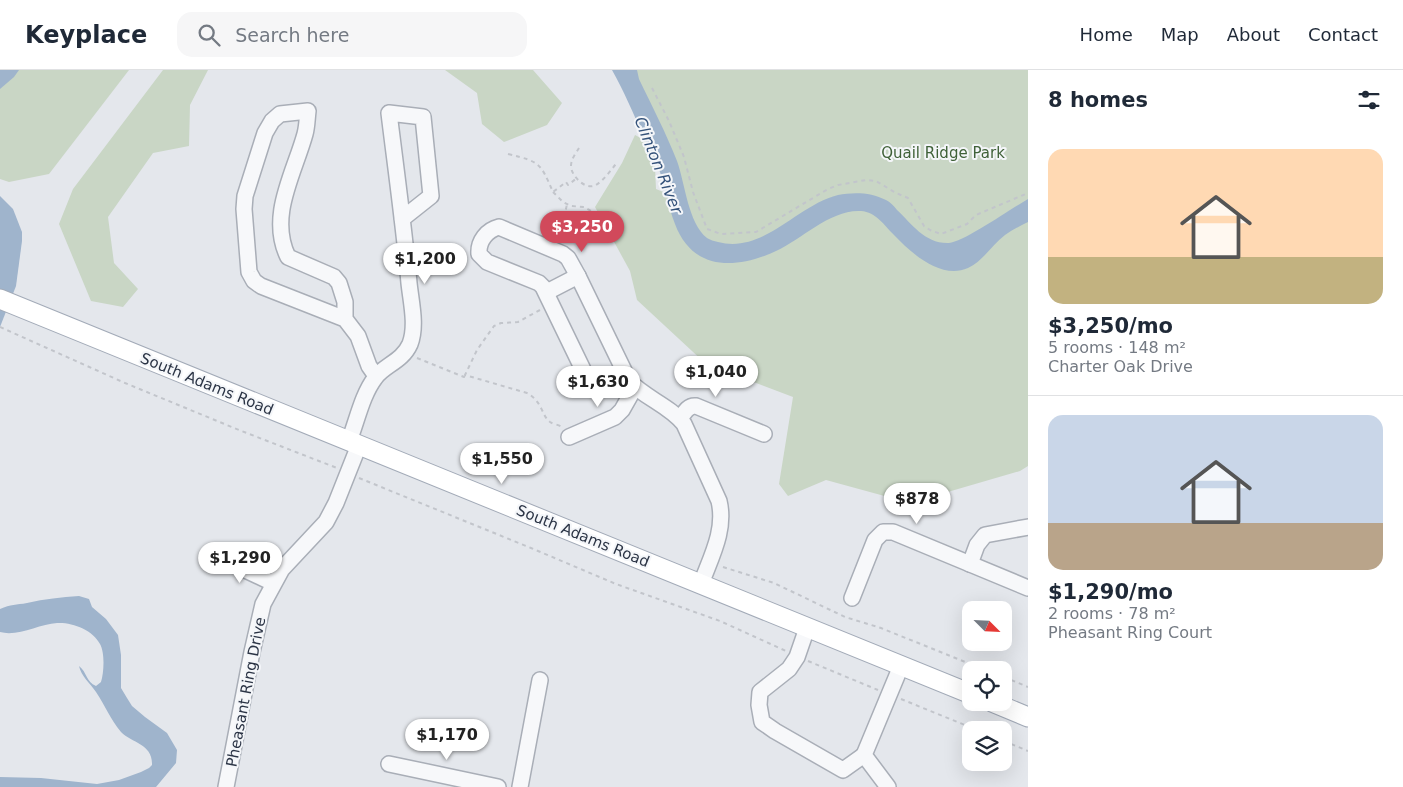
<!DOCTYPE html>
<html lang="en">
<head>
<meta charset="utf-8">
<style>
	body { margin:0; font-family:"DejaVu Sans",sans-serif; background:#f6f6f7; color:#1f2937; height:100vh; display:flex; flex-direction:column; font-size:19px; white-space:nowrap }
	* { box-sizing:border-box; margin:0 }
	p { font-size:16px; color:#747a83 }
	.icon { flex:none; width:28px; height:28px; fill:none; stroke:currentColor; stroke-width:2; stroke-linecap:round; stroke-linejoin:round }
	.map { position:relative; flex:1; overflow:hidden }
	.panel { display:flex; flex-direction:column; background:#fff; width:375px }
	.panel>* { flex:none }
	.needle { width:32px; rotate:114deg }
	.fabs { position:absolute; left:962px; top:531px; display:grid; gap:10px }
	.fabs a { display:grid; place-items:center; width:50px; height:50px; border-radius:10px; background:#fff; box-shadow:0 5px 20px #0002; font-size:25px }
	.price { position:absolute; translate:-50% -42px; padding:0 11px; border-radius:18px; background:#fff; color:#222; font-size:16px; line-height:32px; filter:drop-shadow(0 1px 2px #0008) }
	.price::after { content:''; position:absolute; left:50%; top:30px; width:15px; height:11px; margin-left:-8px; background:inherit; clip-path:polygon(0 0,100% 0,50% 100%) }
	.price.active { background:#d1495b; color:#fff }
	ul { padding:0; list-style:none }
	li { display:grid; align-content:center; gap:10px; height:265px; padding:0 20px }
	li+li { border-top:1px solid #e0e1e3 }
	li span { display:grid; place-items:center; height:155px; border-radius:15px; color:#555 }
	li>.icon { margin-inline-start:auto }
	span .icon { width:90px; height:90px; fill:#fffc; stroke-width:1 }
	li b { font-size:21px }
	h2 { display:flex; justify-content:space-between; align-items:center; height:60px; padding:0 20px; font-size:21px }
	header { display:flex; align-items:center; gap:30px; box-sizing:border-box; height:70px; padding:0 25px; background:#fff; border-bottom:1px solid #e0e1e3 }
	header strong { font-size:24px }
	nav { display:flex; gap:28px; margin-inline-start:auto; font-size:18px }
	.search { width:350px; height:45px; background:#f6f6f7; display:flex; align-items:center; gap:12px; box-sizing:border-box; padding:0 18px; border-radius:15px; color:#747a83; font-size:19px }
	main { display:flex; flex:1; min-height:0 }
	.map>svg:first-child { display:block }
	.green { fill:#c9d6c5 }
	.water { fill:#9fb4cc }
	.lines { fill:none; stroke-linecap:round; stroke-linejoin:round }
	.minor-casing { stroke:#a9aeb7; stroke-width:18 }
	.major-casing { stroke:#a3abb8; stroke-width:21 }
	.path { stroke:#c2c5cb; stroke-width:2; stroke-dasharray:4 4; stroke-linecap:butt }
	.minor { stroke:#f7f8fa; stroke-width:15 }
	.major { stroke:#fff; stroke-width:19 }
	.labels { text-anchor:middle; stroke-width:4; stroke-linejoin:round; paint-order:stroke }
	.park-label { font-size:15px; fill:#3f6138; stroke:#f4f6f9 }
	.street-label { font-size:15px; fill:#2b3445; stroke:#f4f6f9 }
	.water-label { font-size:16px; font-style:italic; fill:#34527a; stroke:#f4f6f9 }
</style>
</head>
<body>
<header>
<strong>Keyplace</strong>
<div class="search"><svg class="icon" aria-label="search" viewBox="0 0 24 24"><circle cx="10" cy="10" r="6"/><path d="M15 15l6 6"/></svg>Search here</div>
<nav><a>Home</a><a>Map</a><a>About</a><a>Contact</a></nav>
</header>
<main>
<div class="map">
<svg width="1028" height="717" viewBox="0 0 1028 717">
	<rect width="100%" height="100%" fill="#e4e7ec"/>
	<g class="green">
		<polygon points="0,0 129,0 49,104 9,112 0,109"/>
		<polygon points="163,0 208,0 190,35 189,76 153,83 108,147 114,193 138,219 123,237 91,231 59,154 73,119"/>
		<polygon points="445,0 533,0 562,33 547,55 504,72 482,54 477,23"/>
		<polygon points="634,0 1028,0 1028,396 1020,401 910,433 826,410 788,426 779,414 793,327 706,294 637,230 630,201 595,137 622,93 635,65 654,75 656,119 673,126"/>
	</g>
	<g class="water">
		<polygon points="0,0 19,0 14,7 0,19"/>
		<path d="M612,0H637L639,9C652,36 666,63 677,91C685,113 688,153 707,168C710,170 714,171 718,172C764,184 797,135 838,125C853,122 871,122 886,130C890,132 894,136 897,140C912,154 925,174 949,173C964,172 1012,138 1028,129V152C1020,156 1012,160 1005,165C992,175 983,191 968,198C941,210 911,183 894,165C884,155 876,142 861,141C831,139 802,169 776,181C737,199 693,202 675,154C668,136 665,117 659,99C655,88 648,76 643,65C633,43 624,21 612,0Z"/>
		<polygon points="0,126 13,139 22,162 22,171 16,216 0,257"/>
		<path d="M79,526L89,529L92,537L106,549L118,565L121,585V618L127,628L132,636L145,647L167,663L177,680L176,693L156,717H0V707L41,708L97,714L119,710L141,702L149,698L152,695C153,674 132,673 121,662C110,649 105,635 96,622C90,613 81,606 79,596C87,602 86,612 96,616L101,612C104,602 105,583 100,574C93,560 72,552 57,553C39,554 18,567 0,562V539C11,534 16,535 27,533C45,529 61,527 79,526Z"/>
	</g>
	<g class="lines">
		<defs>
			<g id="minor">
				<polyline points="547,222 578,206"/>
				<path d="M345,249L261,216L254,211L249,202L244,139L245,126L265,63L272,51L280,44L308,41C307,49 307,57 305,64C294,104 268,146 288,187L334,207L339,213L345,232V249L358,266L369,296L376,306"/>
				<path d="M624,303L598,315L592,314L588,310L543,217L539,213L487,192L479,184C478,171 487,160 499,157L563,184L568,188L578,206L629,311C645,328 670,336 684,354L719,431C726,460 711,487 701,514"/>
				<path d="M680,349C684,343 688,335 696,336L764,364"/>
				<polyline points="569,367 615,347 622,340 635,317"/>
				<path d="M349,371C357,351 362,325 375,308C384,295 402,292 410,274C417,256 411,232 409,213C404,157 396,100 389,43L423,47L431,126L402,149"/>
				<polyline points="220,488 273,513"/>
				<polyline points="970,494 977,475 985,465 1028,457"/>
				<polyline points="852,528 875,470 883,462 893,462 1028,518"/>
				<polyline points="807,558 797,587 789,599 760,622 759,635 762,652 775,661 843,700 864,685"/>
				<polyline points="389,694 498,717"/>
				<polyline points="226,717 252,582 263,534 282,499 326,452 336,433 359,375"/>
				<polyline points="520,717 540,610"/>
				<polyline points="888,717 864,685 901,596"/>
			</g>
			<g id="major">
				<polyline points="0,229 971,624"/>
				<polyline points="992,632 1028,647"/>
			</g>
		</defs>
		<use href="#minor" class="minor-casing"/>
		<use href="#major" class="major-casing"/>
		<g class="path">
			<polyline points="652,18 669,51 684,87 693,122 707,159 721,164 756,162 828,119 838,115 866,110 876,111 896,123 908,128 924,156 930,160 941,164 967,154 976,145 1028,123"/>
			<path d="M579,78C576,83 571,89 571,96C571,106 586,121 596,115C604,110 610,101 616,94V91"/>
			<path d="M508,84C540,92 540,92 553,122L566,112L568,115L577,108"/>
			<polyline points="553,122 563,132 571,136 584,137 595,143"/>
			<polyline points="563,163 562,158 567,134"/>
			<path d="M540,240L518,252L501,253L494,256L477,280L465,305L527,323C543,332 541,345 550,352C553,354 559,355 562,357"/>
			<polyline points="0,257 125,313 239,360 337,398"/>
			<polyline points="417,288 464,307 465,305"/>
			<polyline points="359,408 531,478 616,514 720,551 786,581"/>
			<polyline points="723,497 774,513 845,547 881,558 985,600"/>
			<polyline points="808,591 878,620"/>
			<polyline points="1004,607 1028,617"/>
			<polyline points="901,629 977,660"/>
			<polyline points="1004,671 1028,681"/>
		</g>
		<use href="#minor" class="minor"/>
		<use href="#major" class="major"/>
	</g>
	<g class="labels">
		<g class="park-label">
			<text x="943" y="88">Quail Ridge Park</text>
		</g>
		<g class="street-label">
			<text transform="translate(207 314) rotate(22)" y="5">South Adams Road</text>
			<text transform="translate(583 466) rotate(22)" y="5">South Adams Road</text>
			<text transform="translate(246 622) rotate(-79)" y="5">Pheasant Ring Drive</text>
		</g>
		<g class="water-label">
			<text transform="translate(659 95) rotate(68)" y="6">Clinton River</text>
		</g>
	</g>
</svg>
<div class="fabs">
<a><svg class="needle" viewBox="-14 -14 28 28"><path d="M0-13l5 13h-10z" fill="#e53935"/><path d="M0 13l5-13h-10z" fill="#747a83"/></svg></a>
<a><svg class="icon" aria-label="locate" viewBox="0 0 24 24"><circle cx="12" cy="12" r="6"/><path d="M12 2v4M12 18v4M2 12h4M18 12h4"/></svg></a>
<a><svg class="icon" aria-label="layers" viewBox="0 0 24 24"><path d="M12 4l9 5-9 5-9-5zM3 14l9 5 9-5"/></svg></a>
</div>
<b class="price active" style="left:582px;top:183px">$3,250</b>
<b class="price" style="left:425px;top:215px">$1,200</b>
<b class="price" style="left:716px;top:328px">$1,040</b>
<b class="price" style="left:598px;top:338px">$1,630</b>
<b class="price" style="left:502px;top:415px">$1,550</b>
<b class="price" style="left:917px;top:455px">$878</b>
<b class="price" style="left:240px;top:514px">$1,290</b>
<b class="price" style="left:447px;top:691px">$1,170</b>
</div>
<section class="panel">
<h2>8 homes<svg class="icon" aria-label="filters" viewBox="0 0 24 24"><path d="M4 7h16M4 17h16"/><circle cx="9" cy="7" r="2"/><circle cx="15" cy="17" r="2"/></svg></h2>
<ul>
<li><span style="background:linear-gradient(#ffd9b3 70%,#c2b280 0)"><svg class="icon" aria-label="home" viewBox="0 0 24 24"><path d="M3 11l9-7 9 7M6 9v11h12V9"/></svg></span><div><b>$3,250/mo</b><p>5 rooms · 148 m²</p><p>Charter Oak Drive</p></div></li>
<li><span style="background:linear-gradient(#c9d6e8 70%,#b9a48a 0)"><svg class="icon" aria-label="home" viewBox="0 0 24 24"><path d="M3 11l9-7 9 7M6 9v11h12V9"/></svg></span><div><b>$1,290/mo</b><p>2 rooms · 78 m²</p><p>Pheasant Ring Court</p></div></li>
</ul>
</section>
</main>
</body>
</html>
